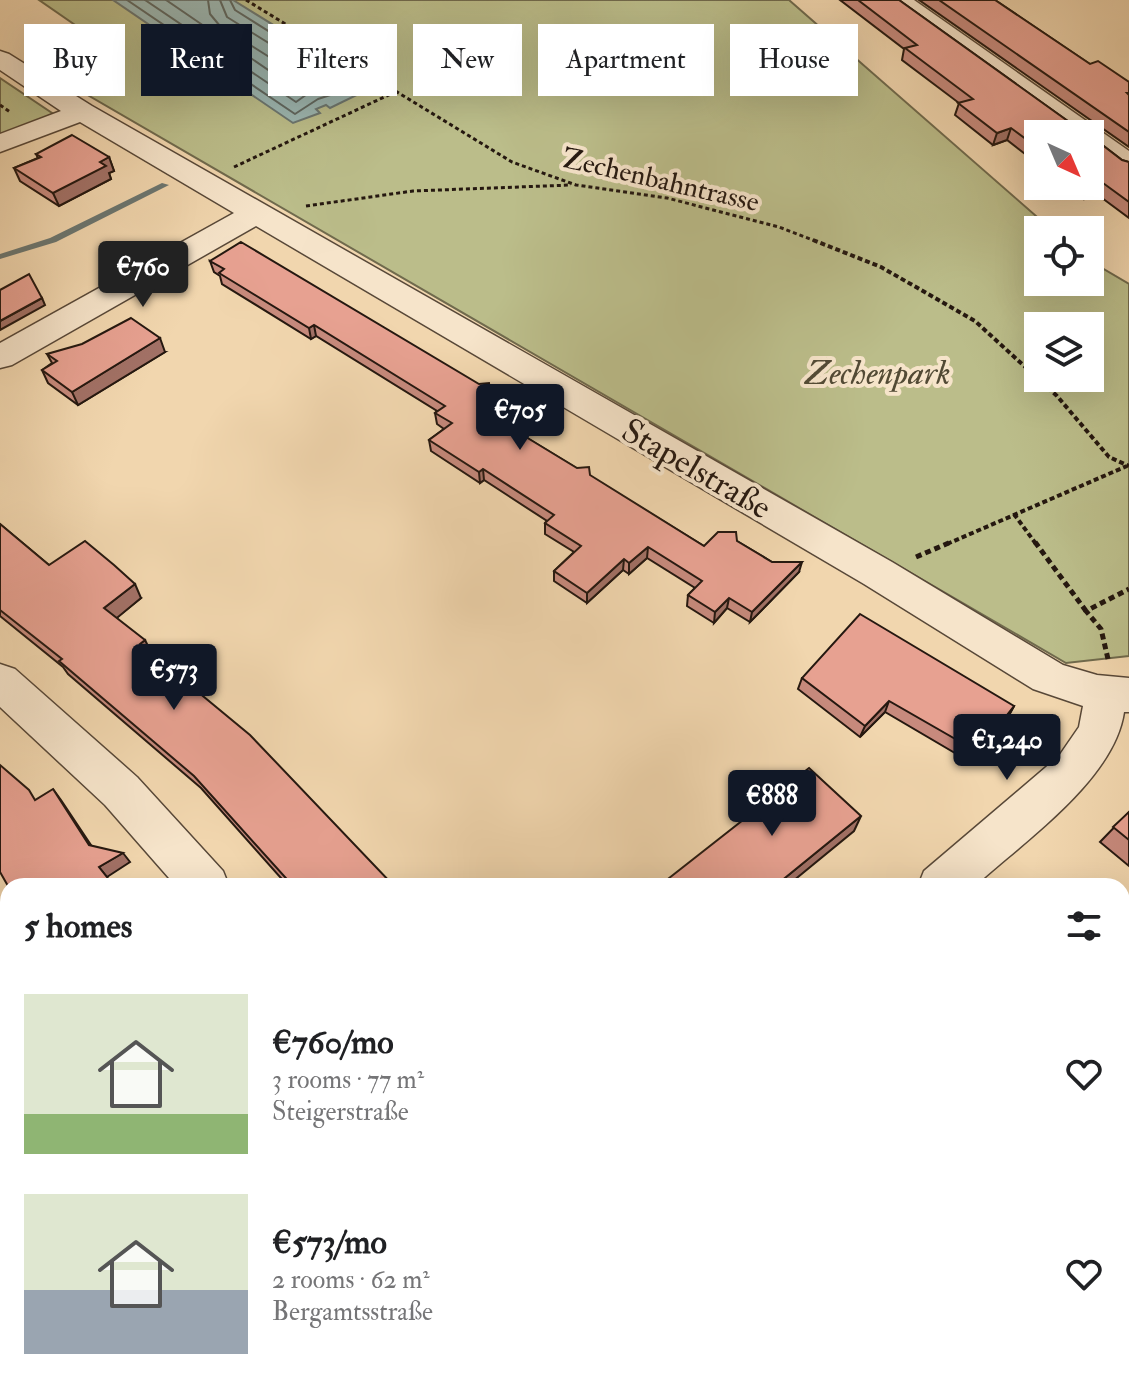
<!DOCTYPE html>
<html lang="en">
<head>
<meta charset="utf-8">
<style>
	body { margin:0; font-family:"IM FELL Double Pica",serif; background:#f6f6f6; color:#202124; height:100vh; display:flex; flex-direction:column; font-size:30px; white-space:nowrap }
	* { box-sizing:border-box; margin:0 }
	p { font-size:26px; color:#757577 }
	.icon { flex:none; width:44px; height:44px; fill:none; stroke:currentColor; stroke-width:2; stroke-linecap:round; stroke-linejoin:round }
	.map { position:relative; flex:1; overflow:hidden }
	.sheet { position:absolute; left:0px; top:878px; width:1130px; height:514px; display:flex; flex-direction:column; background:#fff; border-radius:24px 24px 0 0; box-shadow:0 8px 32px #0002 }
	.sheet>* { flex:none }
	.hud { position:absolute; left:24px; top:24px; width:1082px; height:72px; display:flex; gap:16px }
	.needle { width:52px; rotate:136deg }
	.controls { position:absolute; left:1024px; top:120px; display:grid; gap:16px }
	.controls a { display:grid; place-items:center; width:80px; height:80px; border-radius:0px; background:#fff; box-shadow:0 8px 32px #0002; font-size:40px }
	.price { position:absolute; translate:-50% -68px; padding:0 18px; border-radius:8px; background:#111827; color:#fff; font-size:26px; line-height:52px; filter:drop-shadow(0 2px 4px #0008) }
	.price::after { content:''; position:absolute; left:50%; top:48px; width:24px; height:18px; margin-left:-12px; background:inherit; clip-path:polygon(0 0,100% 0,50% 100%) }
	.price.selected { background:#222; color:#fff }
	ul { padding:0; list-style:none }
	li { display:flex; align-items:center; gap:24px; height:200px; padding:0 24px }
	li span { display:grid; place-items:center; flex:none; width:224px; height:160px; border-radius:0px; color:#555 }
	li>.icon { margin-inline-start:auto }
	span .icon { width:96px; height:96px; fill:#fffc; stroke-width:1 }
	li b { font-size:34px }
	h2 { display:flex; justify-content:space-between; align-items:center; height:96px; padding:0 24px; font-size:34px }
	.chip { padding:0 28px; border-radius:0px; background:#fff; box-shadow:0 8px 32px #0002; font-size:28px; line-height:72px }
	.chip.selected { background:#111827; color:#fff }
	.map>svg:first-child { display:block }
	.green { fill:#bbbd8a; stroke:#706a4d; stroke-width:2; fill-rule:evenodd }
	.water { fill:#9cb7b2; stroke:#6c7771; stroke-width:2 }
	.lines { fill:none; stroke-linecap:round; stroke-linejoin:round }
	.shore { stroke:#606861; stroke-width:2 }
	.stream { fill:#6c7771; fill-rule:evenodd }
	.street-casing { stroke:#584838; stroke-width:3 }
	.path-far2 { stroke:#251810; stroke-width:3; stroke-dasharray:4 3; stroke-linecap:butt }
	.path-far1 { stroke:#251810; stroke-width:4; stroke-dasharray:5 3; stroke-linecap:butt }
	.path { stroke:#251810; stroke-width:5; stroke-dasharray:6 4; stroke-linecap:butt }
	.street { fill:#f6e4ca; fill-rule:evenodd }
	.wall { fill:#c78a7d; stroke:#251810; stroke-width:2 }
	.shaded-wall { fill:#a27166; stroke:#251810; stroke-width:2 }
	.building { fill:#e7a191; stroke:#251810; stroke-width:2 }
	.labels { text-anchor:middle; stroke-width:8; stroke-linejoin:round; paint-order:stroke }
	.far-street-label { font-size:28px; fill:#251810; stroke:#f6e4ca }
	.park-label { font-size:34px; font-style:italic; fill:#524a35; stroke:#f6e4ca }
	.street-label { font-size:34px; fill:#251810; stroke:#f6e4ca }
</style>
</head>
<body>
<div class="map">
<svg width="1129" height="1391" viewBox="0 0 1129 1391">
	<rect width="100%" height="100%" fill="#f1d6ae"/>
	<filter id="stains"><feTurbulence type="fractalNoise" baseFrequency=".0025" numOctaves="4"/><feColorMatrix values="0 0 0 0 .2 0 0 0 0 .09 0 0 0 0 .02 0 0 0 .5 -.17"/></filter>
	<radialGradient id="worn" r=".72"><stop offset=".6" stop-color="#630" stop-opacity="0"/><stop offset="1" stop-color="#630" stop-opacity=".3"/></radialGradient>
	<g class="green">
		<path d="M39,0H789L1052,230H1038V282H1090V261L1129,284V656L1066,663L29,61L91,36ZM1038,326H1090V378H1038Z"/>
		<polygon points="0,78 55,115 0,136"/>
	</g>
	<polygon class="water" points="113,0 233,0 364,81 367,90 330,108 326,105 316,109 320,113 293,123"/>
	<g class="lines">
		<g class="shore">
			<polyline points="127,0 295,114 318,99 352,88 351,83 235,10 230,0"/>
			<polyline points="145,0 296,102 310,92 329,86 328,80 227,17 220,0"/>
			<polyline points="166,0 293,87 302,83 301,77 220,26 210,14 208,0"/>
		</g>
		<polygon class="stream" points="162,183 169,185 56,242 0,259 0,254 50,238"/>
		<defs>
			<g id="street">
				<polygon points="886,0 914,0 1129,151 1129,173 1119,170 1090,149 1090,134 1069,134"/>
				<path d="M0,51L9,54L92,106L892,562L1063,665L1097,675L1129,678V712H1124C1114,780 1024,841 975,886H918L924,871L1059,756L1079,727L1083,706L1033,689L864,584L256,226L12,365L0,368V343L234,213L80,122L0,152V134L61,111L0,70Z"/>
				<polygon points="0,664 15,669 137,777 223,871 229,886 176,886 105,805 0,707"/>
				<polygon points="343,1384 408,1384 405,1391 340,1391"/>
				<polygon points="578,1384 640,1384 643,1391 581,1391"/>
			</g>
		</defs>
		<use href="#street" class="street-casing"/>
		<g class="path-far2">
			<polyline points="246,0 512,162 576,185 667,198 779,227 818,242"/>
			<polyline points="0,105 10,112"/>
			<polyline points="234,167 395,92"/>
			<polyline points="306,206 413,191 571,185"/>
		</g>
		<g class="path-far1">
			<polyline points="813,240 881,267 975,321 1057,396 1109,457 1129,466"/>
			<polyline points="1014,514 1036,544"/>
			<polyline points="947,544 1127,466"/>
		</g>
		<g class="path">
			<polyline points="1035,542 1086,611"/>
			<polyline points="916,557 951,542"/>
			<polyline points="1108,659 1101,629 1086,611 1129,589"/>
		</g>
		<use href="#street" class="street"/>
	</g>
	<g class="wall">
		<polygon points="840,0 899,0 1072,124 1092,137 1122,160 1129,162 1129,218 1098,195 1085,199 1067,186 1090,186 1038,134 1038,164 1007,140 993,145 955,115 959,103 902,60 904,49"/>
		<polygon points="919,0 995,0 1090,64 1129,82 1129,147"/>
		<polygon points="36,154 109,157 114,171 109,173 111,179 59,206 20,181 14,168 38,158"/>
		<polygon points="210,261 490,391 533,417 534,428 524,436 704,546 737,541 772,562 799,572 750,622 727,608 714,623 687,606 688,595 695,588 647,558 629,574 623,570 587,603 554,581 554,571 574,552 545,534 545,523 547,521 484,480 480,483 431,451 429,440 444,429 437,424 435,413 437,411 316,336 311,339 222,284 220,276 214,272"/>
		<polygon points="165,352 78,405 48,383 42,370 52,363 47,354"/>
		<polygon points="0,524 49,565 141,598 116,618 152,654 394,886 288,886 201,788 68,674 63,667 0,616"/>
		<polygon points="802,678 1014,706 1008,717 972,763 885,712 860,737 798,689"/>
		<polygon points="1129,812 1129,866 1100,842"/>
		<polygon points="745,1384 884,1384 890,1391 751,1391"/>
	</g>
	<g class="shaded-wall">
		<polygon points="1011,128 1007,140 993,145 997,133"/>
		<polygon points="109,157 114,171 109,173 111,179 59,206 53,193 100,162"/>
		<polygon points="1103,183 1098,195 1085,199 1090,187"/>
		<polygon points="42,298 45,305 0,330 0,321"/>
		<polygon points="314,325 316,336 311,339 309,328"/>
		<polygon points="160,338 165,352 78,405 72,392"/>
		<polygon points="533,417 534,428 516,442 516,431"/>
		<polygon points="483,469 484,480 480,483 479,472"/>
		<polygon points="648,547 647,558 629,574 629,563"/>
		<polygon points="624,559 623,570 587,603 587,593"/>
		<polygon points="802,562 799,572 750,622 752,612"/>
		<polygon points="135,584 141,598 112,622 104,608"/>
		<polygon points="729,598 727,608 714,623 715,612"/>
		<polygon points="145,640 152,654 140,644"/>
		<polygon points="889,701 885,712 860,737 865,726"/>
		<polygon points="1014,706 1008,717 972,763 978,752"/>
		<polygon points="53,789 61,800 97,854 89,845"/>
		<polygon points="861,816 854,831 787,886 775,886"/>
		<polygon points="123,853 130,862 107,877 99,867"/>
		<polygon points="249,1384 262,1384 253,1391 241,1391"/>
	</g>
	<g class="building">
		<polygon points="858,0 899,0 1072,124 1092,125 1092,137 1122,160 1129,162 1129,202 1103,183 1090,187 1088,186 1090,186 1090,134 1038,134 1038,148 1011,128 997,133 958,103 973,99 905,48 917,45"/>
		<polygon points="939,0 995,0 1090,64 1098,61 1129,82 1129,93 1127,93 1129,95 1129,132"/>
		<polygon points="72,135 109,157 100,162 106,166 53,193 14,168 41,157 36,154"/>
		<polygon points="241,242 479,384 489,383 490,391 533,417 516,431 577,468 589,467 590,475 704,546 718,532 736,532 737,541 772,562 802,562 752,612 729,598 715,612 688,595 702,581 648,547 629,563 624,559 587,593 554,571 581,546 545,523 554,515 483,469 479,472 429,440 452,423 435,413 445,406 314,325 309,328 219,273 224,269 210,261"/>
		<polygon points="29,274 42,298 0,321 0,290"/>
		<polygon points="131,318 160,338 72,392 42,370 57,361 47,354 82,344"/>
		<polygon points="0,524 49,565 85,541 114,565 135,584 104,608 145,640 140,644 250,735 394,886 293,886 194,776 59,661 62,659 0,610"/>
		<polygon points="860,614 1014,706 978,752 889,701 865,726 802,678"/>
		<polygon points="0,765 29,790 35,800 53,789 89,845 123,853 99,867 114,886 8,886 0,872"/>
		<polygon points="809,768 861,816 775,886 659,886"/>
		<polygon points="1129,812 1129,840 1113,827"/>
		<polygon points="101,1384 249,1384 241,1391 92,1391"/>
		<polygon points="753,1384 884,1384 890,1391 758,1391"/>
	</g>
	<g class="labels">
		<g class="far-street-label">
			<text transform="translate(661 179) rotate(13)" y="10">Zechenbahntrasse</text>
		</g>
		<g class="park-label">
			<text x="878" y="384">Zechenpark</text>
		</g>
		<g class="street-label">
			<text transform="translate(697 468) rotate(30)" y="12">Stapelstraße</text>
		</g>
	</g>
	<rect width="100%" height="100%" filter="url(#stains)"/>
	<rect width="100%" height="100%" fill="url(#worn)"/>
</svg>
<div class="controls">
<a><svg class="needle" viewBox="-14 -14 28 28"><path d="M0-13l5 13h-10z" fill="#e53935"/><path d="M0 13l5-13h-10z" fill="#757577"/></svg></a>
<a><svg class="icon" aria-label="locate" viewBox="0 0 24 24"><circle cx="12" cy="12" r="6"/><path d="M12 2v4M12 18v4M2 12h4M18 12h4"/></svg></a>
<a><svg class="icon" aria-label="layers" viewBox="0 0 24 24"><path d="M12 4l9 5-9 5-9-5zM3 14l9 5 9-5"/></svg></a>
</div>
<b class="price selected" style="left:143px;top:309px">€760</b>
<b class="price" style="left:520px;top:452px">€705</b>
<b class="price" style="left:174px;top:712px">€573</b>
<b class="price" style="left:1007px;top:782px">€1,240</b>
<b class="price" style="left:772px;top:838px">€888</b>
<div class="hud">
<a class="chip">Buy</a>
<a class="chip selected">Rent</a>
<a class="chip">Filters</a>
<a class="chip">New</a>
<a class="chip">Apartment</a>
<a class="chip">House</a>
</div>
<section class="sheet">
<h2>5 homes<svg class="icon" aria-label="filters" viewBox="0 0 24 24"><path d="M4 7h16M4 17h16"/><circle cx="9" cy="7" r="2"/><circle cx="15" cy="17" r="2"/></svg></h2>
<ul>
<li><span style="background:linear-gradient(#dfe7d0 75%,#8fb573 0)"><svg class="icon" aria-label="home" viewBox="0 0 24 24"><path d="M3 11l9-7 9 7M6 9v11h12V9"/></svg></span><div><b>€760/mo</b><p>3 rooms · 77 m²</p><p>Steigerstraße</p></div><svg class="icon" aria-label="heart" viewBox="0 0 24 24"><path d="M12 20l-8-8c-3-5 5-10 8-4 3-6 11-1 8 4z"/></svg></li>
<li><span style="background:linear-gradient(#dfe7d0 60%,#9aa5b1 0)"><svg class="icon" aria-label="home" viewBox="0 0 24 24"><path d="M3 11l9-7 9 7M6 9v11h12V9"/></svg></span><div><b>€573/mo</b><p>2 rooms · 62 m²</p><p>Bergamtsstraße</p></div><svg class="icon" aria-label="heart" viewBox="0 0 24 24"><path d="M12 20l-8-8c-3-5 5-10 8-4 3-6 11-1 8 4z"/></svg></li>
</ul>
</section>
</div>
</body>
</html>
